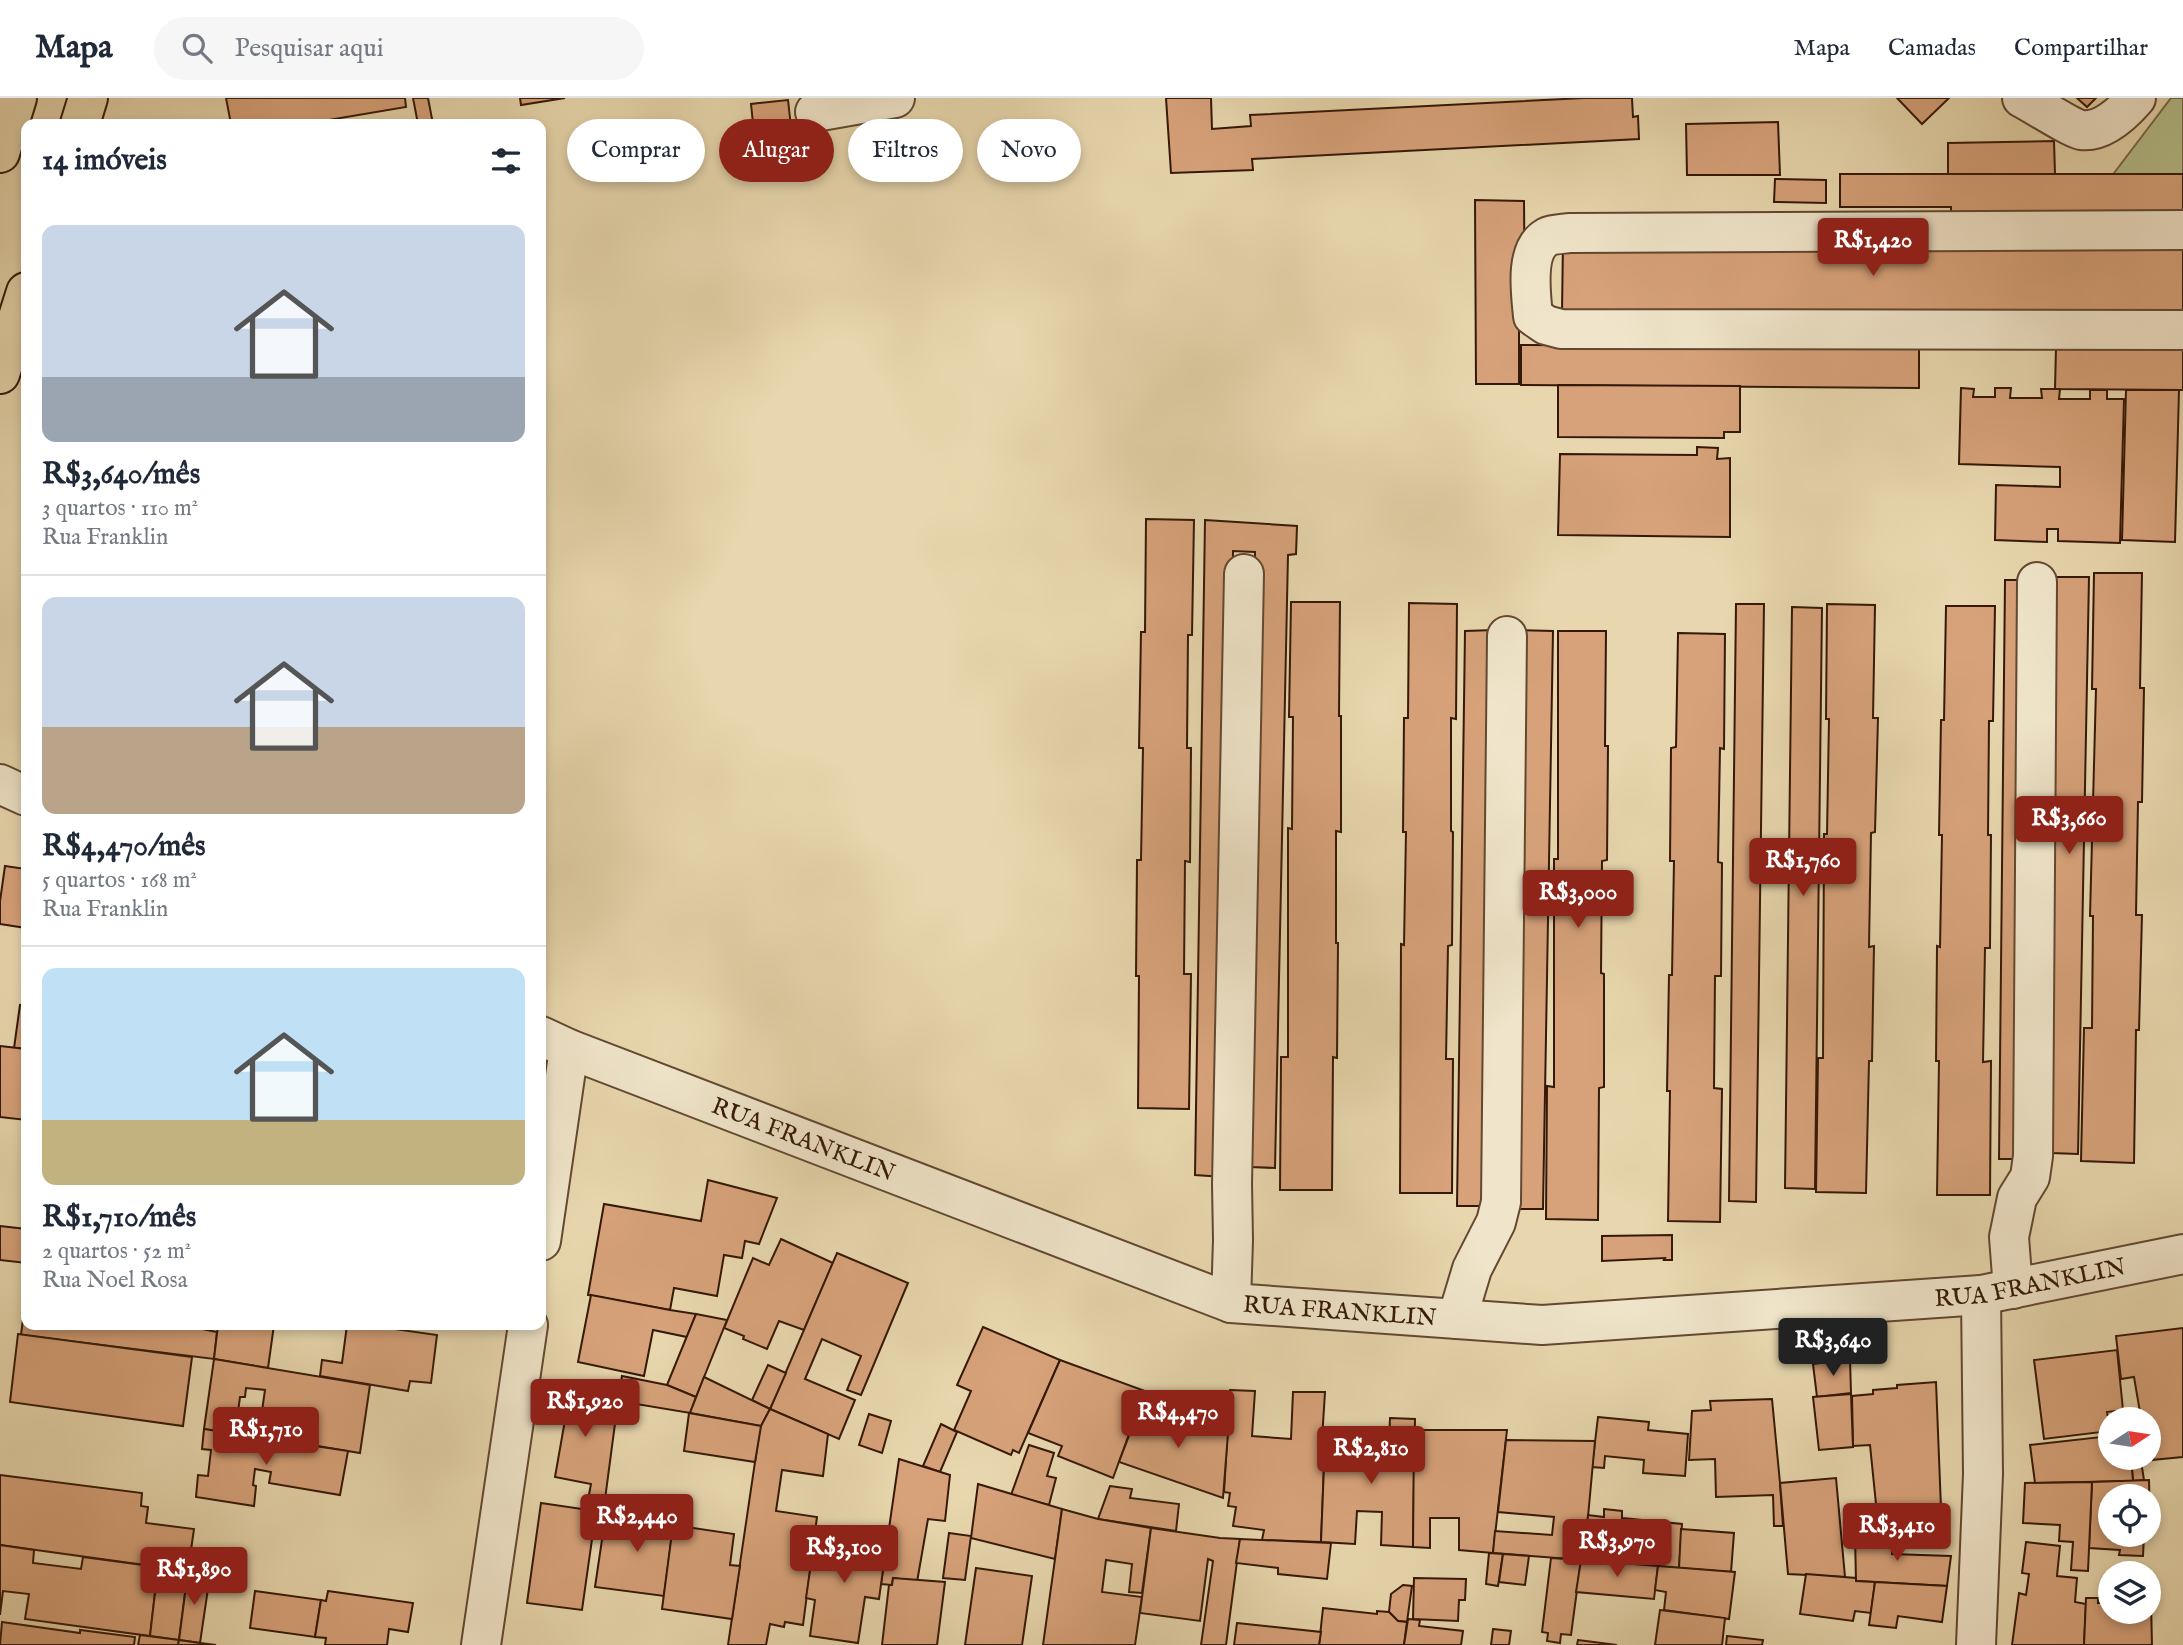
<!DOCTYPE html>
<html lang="pt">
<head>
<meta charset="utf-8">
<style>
	body { margin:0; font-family:"IM FELL English",serif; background:#f6f6f7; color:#1f2937; height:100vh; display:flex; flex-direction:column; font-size:26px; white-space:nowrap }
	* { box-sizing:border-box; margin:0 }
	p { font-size:23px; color:#747a83 }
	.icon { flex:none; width:38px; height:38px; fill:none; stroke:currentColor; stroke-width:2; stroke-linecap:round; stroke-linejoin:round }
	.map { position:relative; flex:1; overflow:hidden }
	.details { position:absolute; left:21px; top:21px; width:525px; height:1211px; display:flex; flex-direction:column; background:#fff; border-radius:14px; box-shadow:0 4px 10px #0003 }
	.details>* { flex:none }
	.guide { position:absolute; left:567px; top:21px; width:665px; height:63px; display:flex; gap:14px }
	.needle { width:46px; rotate:78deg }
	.controls { position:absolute; left:2098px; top:1309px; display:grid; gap:14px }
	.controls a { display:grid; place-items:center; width:63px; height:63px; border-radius:50%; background:#fff; box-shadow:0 4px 10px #0003; font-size:35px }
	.price { position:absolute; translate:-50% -60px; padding:0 16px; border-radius:7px; background:#8f2418; color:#fff; font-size:23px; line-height:46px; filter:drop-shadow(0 2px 4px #0008) }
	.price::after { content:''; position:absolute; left:50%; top:42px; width:21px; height:16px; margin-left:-10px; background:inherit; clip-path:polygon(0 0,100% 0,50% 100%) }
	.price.on { background:#222; color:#fff }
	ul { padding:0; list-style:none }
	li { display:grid; align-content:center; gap:14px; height:371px; padding:0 21px }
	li+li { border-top:2px solid #e0e1e3 }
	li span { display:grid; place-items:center; height:217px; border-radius:14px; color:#555 }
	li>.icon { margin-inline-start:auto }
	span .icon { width:126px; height:126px; fill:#fffc; stroke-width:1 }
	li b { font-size:30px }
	h2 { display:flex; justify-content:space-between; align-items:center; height:84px; padding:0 21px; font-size:30px }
	.pill { padding:0 24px; border-radius:32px; background:#fff; box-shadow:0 4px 10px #0003; font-size:24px; line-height:63px }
	.pill.on { background:#8f2418; color:#fff }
	header { display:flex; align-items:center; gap:42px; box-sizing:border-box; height:98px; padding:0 35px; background:#fff; border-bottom:2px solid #e0e1e3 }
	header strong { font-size:33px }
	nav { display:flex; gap:38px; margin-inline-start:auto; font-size:24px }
	.search { width:490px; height:63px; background:#f6f6f7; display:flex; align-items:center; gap:18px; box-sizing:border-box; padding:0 24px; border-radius:38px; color:#747a83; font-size:26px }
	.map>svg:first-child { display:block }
	.green { fill:#b5be8b; stroke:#756b49; stroke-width:2 }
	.building { fill:#d7a27a; stroke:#351807; stroke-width:2 }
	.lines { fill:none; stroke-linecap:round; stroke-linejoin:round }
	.minor-casing { stroke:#624831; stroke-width:42 }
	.major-casing { stroke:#351807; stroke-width:42 }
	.minor { stroke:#f0e5ca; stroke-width:38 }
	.major { stroke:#e8d7ae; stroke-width:38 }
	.labels { text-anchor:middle; stroke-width:6; stroke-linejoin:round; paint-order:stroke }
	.street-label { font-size:24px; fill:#351807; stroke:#f0e5ca }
</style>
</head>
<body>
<header>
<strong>Mapa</strong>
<div class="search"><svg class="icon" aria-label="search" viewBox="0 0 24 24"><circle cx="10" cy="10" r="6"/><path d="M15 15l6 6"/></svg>Pesquisar aqui</div>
<nav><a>Mapa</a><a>Camadas</a><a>Compartilhar</a></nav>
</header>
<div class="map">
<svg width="2183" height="1547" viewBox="0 0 2183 1547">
	<rect width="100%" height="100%" fill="#e8d7ae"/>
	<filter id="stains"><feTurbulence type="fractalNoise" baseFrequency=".00286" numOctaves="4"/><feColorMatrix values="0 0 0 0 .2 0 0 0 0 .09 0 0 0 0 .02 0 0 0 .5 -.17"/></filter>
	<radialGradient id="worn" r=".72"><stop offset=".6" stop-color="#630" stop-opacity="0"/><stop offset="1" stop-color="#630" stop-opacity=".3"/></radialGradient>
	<polygon class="green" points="2171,0 2183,0 2183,87 2105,87"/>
	<g class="building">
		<polygon points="226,0 405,0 406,9 305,26 231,26"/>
		<polygon points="413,0 428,0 433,26 418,26"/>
		<polygon points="520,0 565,0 521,7"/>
		<polygon points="1166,0 1211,0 1212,31 1251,28 1250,17 1584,0 1632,0 1633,19 1638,18 1639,41 1252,61 1253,72 1171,75"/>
		<polygon points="1897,0 1949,0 1922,26"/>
		<polygon points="2077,0 2096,0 2087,9"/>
		<polygon points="788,2 796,74 758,74 751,6"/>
		<polygon points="1778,24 1780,77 1687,77 1686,26"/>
		<polygon points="2054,43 2055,76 1948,77 1948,45"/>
		<polygon points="1840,76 2183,76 2183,113 1951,115 1951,109 1840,109"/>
		<polygon points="1775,81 1826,82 1826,105 1774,104"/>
		<polygon points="1475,102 1524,103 1525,222 1519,222 1519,286 1476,286"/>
		<polygon points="1563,143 2183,145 2183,217 1562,214"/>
		<polygon points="1521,247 1919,249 1919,290 1521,287"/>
		<polygon points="2056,249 2183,251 2183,292 2055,291"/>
		<polygon points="1558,287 1740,288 1740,334 1724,334 1724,340 1558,339"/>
		<polygon points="1961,290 1974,291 1973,299 1995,299 1995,290 2011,290 2010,300 2042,300 2041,291 2060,291 2059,301 2090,301 2090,292 2107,292 2107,301 2124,301 2120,445 2058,443 2058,431 2047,431 2047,444 1995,442 1996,387 2060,389 2060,369 1959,366"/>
		<polygon points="2126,292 2179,292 2175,444 2122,442"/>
		<polygon points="1697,349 1718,350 1717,361 1730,360 1730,439 1558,437 1560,356 1697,357"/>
		<polygon points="1146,421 1194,422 1192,537 1188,537 1187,650 1191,650 1190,764 1185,763 1184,876 1191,876 1189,1011 1138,1010 1139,878 1136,878 1137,762 1141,762 1143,650 1139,650 1141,534 1145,534"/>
		<polygon points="1205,422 1297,428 1296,456 1288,457 1275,1070 1251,1069 1255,454 1233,453 1224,1079 1195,1077"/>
		<polygon points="2094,475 2142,475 2140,590 2144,590 2142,704 2138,704 2136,817 2142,817 2139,932 2136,932 2134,1065 2081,1063 2084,930 2092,930 2093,818 2090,818 2096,591 2092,591"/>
		<polygon points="2056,479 2089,479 2078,1056 2051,1055"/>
		<polygon points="2005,482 2031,482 2026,1061 1999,1061"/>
		<polygon points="1291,504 1340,504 1339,618 1341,618 1341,734 1336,733 1336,845 1338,845 1337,960 1333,959 1332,1092 1280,1092 1281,959 1288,959 1288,730 1292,731 1293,619 1289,619"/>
		<polygon points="1409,505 1457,506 1456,621 1451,620 1451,733 1453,734 1452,847 1448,848 1446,961 1453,961 1452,1095 1400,1095 1401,846 1404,847 1406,734 1403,734 1404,620 1408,620"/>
		<polygon points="1736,506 1764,506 1756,1104 1729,1103"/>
		<polygon points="1827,506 1875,507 1873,620 1878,620 1875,734 1871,735 1869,849 1874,848 1872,963 1869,963 1866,1095 1816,1094 1818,960 1823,960 1824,736 1827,736 1829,621 1826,621"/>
		<polygon points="1946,508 1995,508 1993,623 1989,623 1988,737 1991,737 1990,850 1985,850 1983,964 1991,963 1990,1097 1937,1097 1939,963 1936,963 1937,848 1940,849 1942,737 1939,737 1941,622 1944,622"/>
		<polygon points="1792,509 1822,510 1815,1091 1785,1090"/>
		<polygon points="1494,532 1489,1108 1457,1108 1465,533"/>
		<polygon points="1518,532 1553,533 1543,1111 1513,1111"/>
		<polygon points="1558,533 1606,533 1605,648 1608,648 1607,762 1602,763 1601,875 1604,876 1604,989 1599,990 1598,1122 1546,1121 1547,988 1554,989 1554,761 1558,761"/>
		<polygon points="1678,535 1725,536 1724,651 1720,650 1718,764 1722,765 1721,878 1715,878 1714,990 1722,991 1720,1124 1668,1123 1670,993 1667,993 1669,877 1672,877 1674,763 1670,763 1671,650 1676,649"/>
		<polygon points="5,768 26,771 26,830 0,826 0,803"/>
		<polygon points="20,907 26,908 26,951 14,950"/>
		<polygon points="0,948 26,951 26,1022 0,1019"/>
		<polygon points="708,1082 777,1100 759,1146 745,1143 742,1160 724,1157 717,1198 674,1190 670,1212 588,1197 604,1106 701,1123"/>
		<polygon points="0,1128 26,1131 26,1165 0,1162"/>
		<polygon points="1672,1137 1672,1162 1664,1162 1665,1160 1602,1163 1602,1138"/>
		<polygon points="781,1141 833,1165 804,1232 779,1223 767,1251 743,1241 744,1238 724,1230 753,1160 769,1167"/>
		<polygon points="837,1155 908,1185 861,1297 847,1292 861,1258 822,1241 805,1281 855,1302 839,1341 770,1311"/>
		<polygon points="591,1197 670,1212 696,1216 687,1239 653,1232 644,1278 578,1264"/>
		<polygon points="26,1198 26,1227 203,1227 202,1231 217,1234 214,1261 21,1237"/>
		<polygon points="696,1216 727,1222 696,1299 667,1287"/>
		<polygon points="218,1227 274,1227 268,1270 214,1261"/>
		<polygon points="347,1227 380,1227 380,1229 437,1237 431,1285 410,1283 408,1293 320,1278 322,1262 342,1265"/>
		<polygon points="983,1229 1060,1262 1019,1355 1013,1352 1011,1357 954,1332 971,1293 957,1287"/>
		<polygon points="2183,1230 2183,1359 2141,1363 2144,1382 2133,1383 2131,1360 2149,1360 2149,1321 2135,1321 2141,1320 2134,1279 2121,1281 2116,1238"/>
		<polygon points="18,1236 192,1259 183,1328 10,1304"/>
		<polygon points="2117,1252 2123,1312 2107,1314 2110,1333 2044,1341 2034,1262"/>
		<polygon points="214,1261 370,1287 360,1355 299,1345 301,1332 260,1327 265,1292 246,1290 245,1299 240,1299 235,1336 204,1331"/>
		<polygon points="1850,1261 1851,1295 1817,1299 1813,1266"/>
		<polygon points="1060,1262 1145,1293 1113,1380 1058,1358 1062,1348 1028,1335"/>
		<polygon points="768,1267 786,1275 770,1311 752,1302"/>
		<polygon points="622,1278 667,1287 696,1299 690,1315 618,1303"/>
		<polygon points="704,1279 770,1311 761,1328 690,1315"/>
		<polygon points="1936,1284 1941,1410 1877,1416 1870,1347 1853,1348 1852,1298 1873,1296 1873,1292 1897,1290 1897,1287"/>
		<polygon points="550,1290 618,1303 604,1409 587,1407 591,1386 555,1379 565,1322 545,1318"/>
		<polygon points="1230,1292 1255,1293 1252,1338 1291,1341 1293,1294 1325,1294 1322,1342 1325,1342 1321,1444 1262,1442 1264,1432 1233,1428 1236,1409 1228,1408 1230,1395 1224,1394"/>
		<polygon points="1851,1296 1853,1349 1819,1352 1813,1299"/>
		<polygon points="1772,1301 1780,1385 1783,1428 1774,1428 1773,1397 1716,1399 1715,1361 1689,1362 1692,1313 1711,1312 1710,1303"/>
		<polygon points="1141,1306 1228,1335 1223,1400 1119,1364"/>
		<polygon points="770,1311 828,1336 823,1378 782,1372 776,1413 817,1419 803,1527 785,1524 784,1529 770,1526 766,1547 728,1547 760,1330"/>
		<polygon points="689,1315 761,1328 755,1364 684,1353"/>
		<polygon points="869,1316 891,1323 882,1355 859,1347"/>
		<polygon points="1598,1319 1649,1324 1648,1332 1688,1336 1685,1378 1643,1375 1644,1362 1605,1358 1604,1370 1592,1369"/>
		<polygon points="1390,1320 1415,1321 1413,1449 1381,1447 1382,1414 1357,1413 1355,1446 1321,1444 1325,1342 1389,1346"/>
		<polygon points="941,1326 957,1334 940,1374 923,1368"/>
		<polygon points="204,1331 348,1353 340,1397 269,1385 271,1374 255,1371 253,1387 256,1388 254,1408 196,1399 198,1377 208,1378 211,1352 202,1351"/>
		<polygon points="1414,1332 1507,1332 1493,1455 1459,1452 1459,1420 1430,1420 1430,1450 1413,1449"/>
		<polygon points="2110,1338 2110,1360 2131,1360 2133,1383 2035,1385 2030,1347"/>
		<polygon points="1506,1342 1595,1343 1584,1462 1493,1455 1495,1433 1552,1437 1554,1419 1498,1414"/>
		<polygon points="1029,1347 1054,1355 1047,1378 1056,1380 1049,1407 1011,1397"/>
		<polygon points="899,1361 950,1377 945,1423 928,1421 917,1484 893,1480 892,1487 881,1486"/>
		<polygon points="0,1377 142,1395 141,1408 148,1409 146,1425 194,1431 188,1473 0,1447"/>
		<polygon points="1836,1380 1845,1479 1788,1476 1780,1385"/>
		<polygon points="2149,1382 2150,1426 2149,1398 2110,1398 2110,1437 2144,1437 2143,1458 2119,1457 2120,1452 2089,1450 2092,1384"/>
		<polygon points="2092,1384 2088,1473 2071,1472 2073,1444 2059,1443 2060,1427 2023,1425 2025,1385"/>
		<polygon points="978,1386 1062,1411 1055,1461 971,1440"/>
		<polygon points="1110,1388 1132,1391 1130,1400 1179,1406 1176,1433 1098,1421"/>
		<polygon points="541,1405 596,1413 582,1512 527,1505"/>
		<polygon points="636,1409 675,1414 664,1498 595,1489 604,1428 632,1431"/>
		<polygon points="1062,1411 1098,1421 1151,1430 1142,1495 1129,1494 1132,1466 1106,1462 1102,1494 1142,1499 1135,1547 1043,1547"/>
		<polygon points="1604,1411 1622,1413 1622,1420 1682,1426 1679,1470 1584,1462 1588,1417 1604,1419"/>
		<polygon points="673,1427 734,1436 730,1467 740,1468 732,1521 662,1511"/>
		<polygon points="1892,1427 1892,1456 1951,1458 1947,1488 1856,1483 1855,1438 1878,1437 1878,1428"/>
		<polygon points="1151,1430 1220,1440 1240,1441 1226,1547 1201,1547 1213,1463 1208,1461 1200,1523 1140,1515"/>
		<polygon points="1681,1431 1734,1435 1731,1474 1679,1470"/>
		<polygon points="949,1435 971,1438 965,1482 943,1480"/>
		<polygon points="845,1436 887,1443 879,1501 865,1499 858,1545 810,1538 815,1502 806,1500 814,1445 843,1449"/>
		<polygon points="1240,1441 1331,1445 1327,1481 1278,1476 1278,1470 1236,1465"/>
		<polygon points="2026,1444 2060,1448 2057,1478 2077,1480 2075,1504 2086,1506 2084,1547 2012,1547 2019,1495 2026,1497 2029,1476 2022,1475"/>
		<polygon points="0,1447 34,1452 33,1465 81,1471 83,1459 158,1469 150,1538 25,1521 29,1496 3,1493 0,1517"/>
		<polygon points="1489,1455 1503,1456 1498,1488 1486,1486"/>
		<polygon points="1503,1456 1529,1458 1525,1487 1499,1484"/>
		<polygon points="1551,1460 1581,1462 1571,1537 1561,1536 1560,1545 1547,1543 1548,1535 1542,1534"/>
		<polygon points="1581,1462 1658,1468 1654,1501 1576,1494"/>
		<polygon points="1658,1468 1735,1474 1729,1521 1664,1512 1666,1494 1655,1492"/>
		<polygon points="158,1469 188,1473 179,1542 150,1538"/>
		<polygon points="976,1470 1032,1478 1022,1547 965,1547"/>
		<polygon points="188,1473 210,1477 200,1545 179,1542"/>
		<polygon points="1806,1476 1856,1480 1856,1483 1875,1484 1871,1515 1855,1513 1853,1523 1800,1516"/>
		<polygon points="893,1480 945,1484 937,1547 882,1547 889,1487 892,1487"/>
		<polygon points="1414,1480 1466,1481 1465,1502 1459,1502 1458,1523 1413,1521"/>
		<polygon points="1875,1484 1947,1488 1942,1524 1898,1518 1896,1530 1869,1527"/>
		<polygon points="1403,1487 1412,1488 1407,1524 1398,1523 1389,1514 1391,1496"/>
		<polygon points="255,1493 321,1502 315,1539 250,1530"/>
		<polygon points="328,1493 413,1505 408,1534 389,1531 387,1547 325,1547 326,1540 315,1539 321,1502 326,1503"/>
		<polygon points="2086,1500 2098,1500 2098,1505 2110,1505 2110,1514 2149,1514 2149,1504 2151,1504 2152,1547 2084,1547"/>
		<polygon points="1323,1510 1377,1516 1377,1513 1389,1514 1398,1523 1407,1524 1404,1547 1319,1547"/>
		<polygon points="1660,1512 1725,1520 1722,1547 1655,1547"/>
		<polygon points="1408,1521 1420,1522 1419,1528 1463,1533 1461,1547 1404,1547"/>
		<polygon points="2,1524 80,1535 80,1532 135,1539 134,1547 0,1547"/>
		<polygon points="1237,1525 1321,1534 1319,1547 1234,1547"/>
		<polygon points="1493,1531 1511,1533 1509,1547 1491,1547"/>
		<polygon points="140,1537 179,1542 178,1547 138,1547"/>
		<polygon points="1727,1538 1763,1542 1762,1547 1726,1547"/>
		<polygon points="179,1542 200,1545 216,1547 178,1547"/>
		<polygon points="1578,1542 1617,1547 1577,1547"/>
	</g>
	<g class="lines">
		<defs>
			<g id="minor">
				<path d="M2022,0C2034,6 2071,30 2081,32C2102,35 2123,15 2136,0"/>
				<polyline points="815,14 895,0"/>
				<path d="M2183,132L1569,135C1563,136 1553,136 1547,139C1524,152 1531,196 1533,218L1546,227L1561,231L2183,232"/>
				<polyline points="0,686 26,698"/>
				<path id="s1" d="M541,938L569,951L1231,1205L1542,1227L1981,1197L2183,1156"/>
				<polyline points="541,1143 569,951"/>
				<polyline points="2013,1191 2009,1139 2017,1100 2030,1079 2033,1058 2037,484"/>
				<polyline points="1231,1205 1233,1142 1232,1086 1244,476"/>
				<polyline points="1457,1221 1472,1171 1496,1124 1501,1104 1507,538"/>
				<polyline points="481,1547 528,1227"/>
				<polyline points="1976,1547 1983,1376 1981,1197"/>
			</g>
			<g id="major">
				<polyline points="80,26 88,0"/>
				<polyline points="0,55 17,0"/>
				<polyline points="0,276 26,194"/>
			</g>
		</defs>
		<use href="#minor" class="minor-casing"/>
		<use href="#major" class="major-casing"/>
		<use href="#minor" class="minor"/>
		<use href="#major" class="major"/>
	</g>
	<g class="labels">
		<g class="street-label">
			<text dy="8" stroke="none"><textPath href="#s1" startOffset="282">RUA FRANKLIN</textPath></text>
			<text dy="8" stroke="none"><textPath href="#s1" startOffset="1542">RUA FRANKLIN</textPath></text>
			<text dy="8" stroke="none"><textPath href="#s1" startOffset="849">RUA FRANKLIN</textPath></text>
		</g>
	</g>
	<rect width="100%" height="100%" filter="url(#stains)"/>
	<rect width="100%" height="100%" fill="url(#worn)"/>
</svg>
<div class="controls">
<a><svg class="needle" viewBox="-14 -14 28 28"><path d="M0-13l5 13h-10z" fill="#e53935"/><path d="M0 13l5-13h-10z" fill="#747a83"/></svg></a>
<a><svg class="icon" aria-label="locate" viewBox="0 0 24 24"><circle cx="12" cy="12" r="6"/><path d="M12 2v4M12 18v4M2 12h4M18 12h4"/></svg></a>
<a><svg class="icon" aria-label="layers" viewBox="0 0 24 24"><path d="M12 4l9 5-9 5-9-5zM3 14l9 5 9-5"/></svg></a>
</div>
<b class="price" style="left:1873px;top:180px">R$1,420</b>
<b class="price" style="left:2069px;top:758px">R$3,660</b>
<b class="price" style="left:1803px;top:800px">R$1,760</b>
<b class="price" style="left:1578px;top:832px">R$3,000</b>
<b class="price on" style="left:1833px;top:1280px">R$3,640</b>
<b class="price" style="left:585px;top:1341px">R$1,920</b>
<b class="price" style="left:1178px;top:1352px">R$4,470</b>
<b class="price" style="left:266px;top:1369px">R$1,710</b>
<b class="price" style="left:1371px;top:1388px">R$2,810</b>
<b class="price" style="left:637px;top:1456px">R$2,440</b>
<b class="price" style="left:1897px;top:1465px">R$3,410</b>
<b class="price" style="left:1617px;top:1481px">R$3,970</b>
<b class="price" style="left:844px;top:1487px">R$3,100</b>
<b class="price" style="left:194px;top:1509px">R$1,890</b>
<div class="guide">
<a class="pill">Comprar</a>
<a class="pill on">Alugar</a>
<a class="pill">Filtros</a>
<a class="pill">Novo</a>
</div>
<section class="details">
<h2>14 imóveis<svg class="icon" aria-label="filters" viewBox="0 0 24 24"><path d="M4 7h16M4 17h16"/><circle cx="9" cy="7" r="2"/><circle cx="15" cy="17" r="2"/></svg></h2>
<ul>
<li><span style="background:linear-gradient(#c9d6e8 70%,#9aa5b1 0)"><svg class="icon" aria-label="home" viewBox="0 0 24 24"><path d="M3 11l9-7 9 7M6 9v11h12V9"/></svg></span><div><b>R$3,640/mês</b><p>3 quartos · 110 m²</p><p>Rua Franklin</p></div></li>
<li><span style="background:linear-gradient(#c9d6e8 60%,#b9a48a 0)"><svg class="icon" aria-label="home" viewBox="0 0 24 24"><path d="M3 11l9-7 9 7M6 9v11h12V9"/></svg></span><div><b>R$4,470/mês</b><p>5 quartos · 168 m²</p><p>Rua Franklin</p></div></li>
<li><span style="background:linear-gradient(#bfe0f5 70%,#c2b280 0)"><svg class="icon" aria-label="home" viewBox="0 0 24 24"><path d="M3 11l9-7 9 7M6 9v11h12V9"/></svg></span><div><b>R$1,710/mês</b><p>2 quartos · 52 m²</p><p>Rua Noel Rosa</p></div></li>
</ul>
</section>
</div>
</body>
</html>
